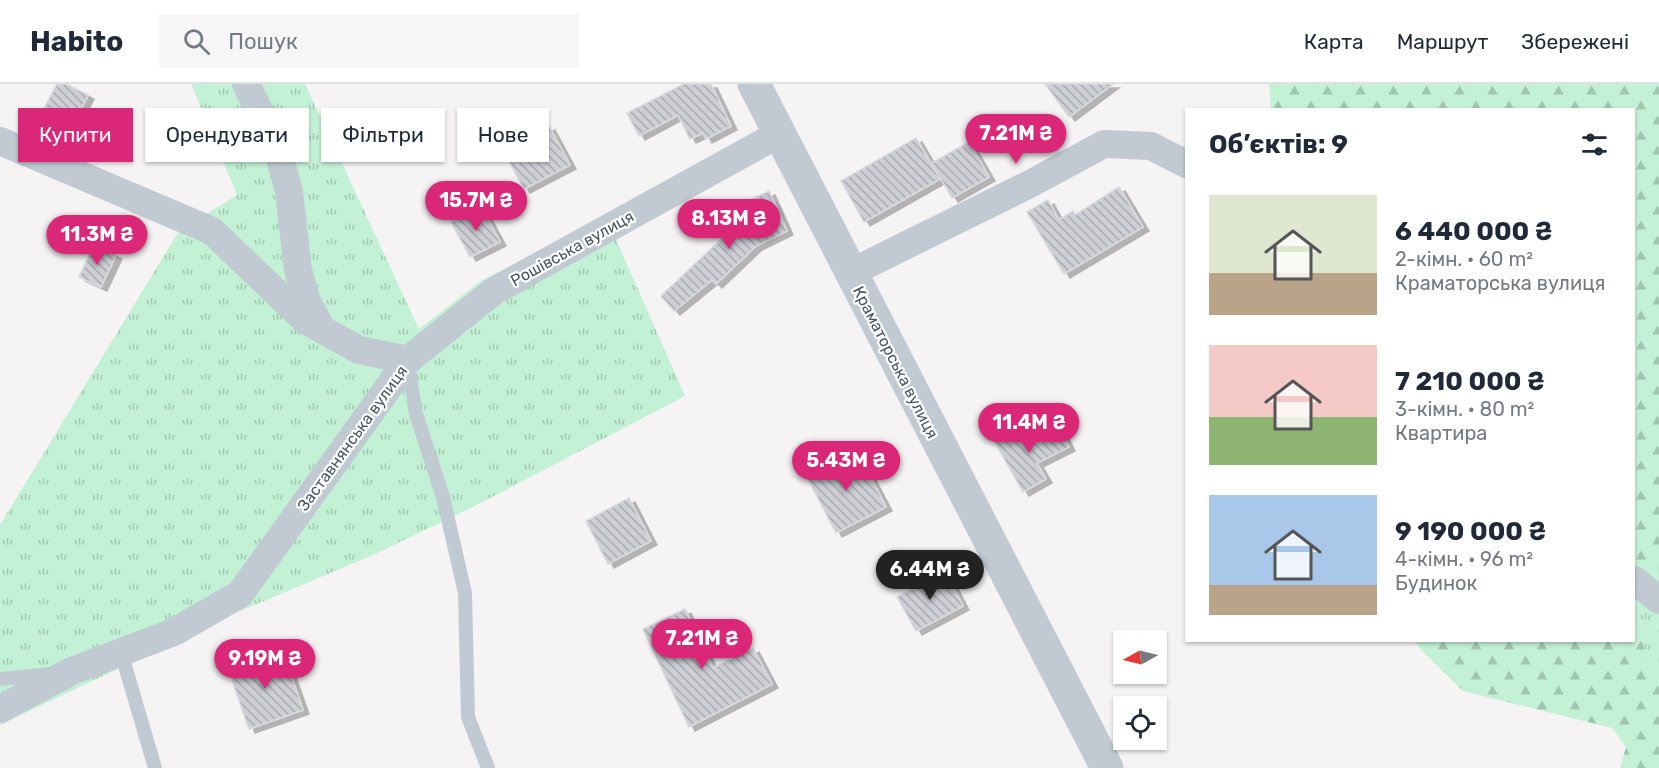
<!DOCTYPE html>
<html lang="uk">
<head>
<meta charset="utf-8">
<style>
	body { margin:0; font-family:Rubik,sans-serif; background:#f6f6f7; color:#1f2937; height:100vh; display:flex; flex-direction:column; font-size:22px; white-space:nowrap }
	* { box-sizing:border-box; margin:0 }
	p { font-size:20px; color:#747a83 }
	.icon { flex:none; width:33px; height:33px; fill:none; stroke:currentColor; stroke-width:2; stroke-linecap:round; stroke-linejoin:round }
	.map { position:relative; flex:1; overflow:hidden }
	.sheet { position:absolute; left:1185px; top:24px; width:450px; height:534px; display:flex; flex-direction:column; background:#fff; border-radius:0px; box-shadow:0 2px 4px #0004 }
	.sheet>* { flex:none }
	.banner { position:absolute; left:18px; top:24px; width:570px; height:54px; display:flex; gap:12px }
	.needle { width:39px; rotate:262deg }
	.controls { position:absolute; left:1113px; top:546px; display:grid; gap:12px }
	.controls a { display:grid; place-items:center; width:54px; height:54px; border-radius:0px; background:#fff; box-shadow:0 2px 4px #0004; font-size:30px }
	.price { position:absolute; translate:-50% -51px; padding:0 14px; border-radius:21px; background:#db2777; color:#fff; font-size:20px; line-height:39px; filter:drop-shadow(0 2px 3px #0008) }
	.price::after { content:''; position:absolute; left:50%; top:36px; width:18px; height:14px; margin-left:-9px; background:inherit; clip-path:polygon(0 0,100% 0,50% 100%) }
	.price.active { background:#222; color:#fff }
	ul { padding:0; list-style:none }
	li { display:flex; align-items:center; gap:18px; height:150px; padding:0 24px }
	li span { display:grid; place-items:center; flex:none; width:168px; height:120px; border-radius:0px; color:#555 }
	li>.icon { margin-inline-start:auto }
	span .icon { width:72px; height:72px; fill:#fffc; stroke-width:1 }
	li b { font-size:26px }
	h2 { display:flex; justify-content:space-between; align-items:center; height:72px; padding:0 24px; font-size:26px }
	.pill { padding:0 21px; border-radius:0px; background:#fff; box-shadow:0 2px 4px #0004; font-size:21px; line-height:54px }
	.pill.active { background:#db2777; color:#fff }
	header { display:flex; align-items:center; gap:36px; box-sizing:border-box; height:84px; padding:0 30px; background:#fff; border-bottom:2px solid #e0e1e3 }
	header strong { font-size:28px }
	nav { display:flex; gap:33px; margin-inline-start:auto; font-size:21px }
	.search { width:420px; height:54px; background:#f6f6f7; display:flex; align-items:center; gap:15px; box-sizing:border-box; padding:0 21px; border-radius:0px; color:#747a83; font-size:22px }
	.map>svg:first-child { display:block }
	.grass { fill:url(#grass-tufts) }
	.forest { fill:url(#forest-firs) }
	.building { fill:url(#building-back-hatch); stroke:#d7d9de; stroke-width:1.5; filter:url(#shadow) }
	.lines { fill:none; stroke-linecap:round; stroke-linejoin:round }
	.service { stroke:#c1cad2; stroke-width:14 }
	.minor { stroke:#c1cad2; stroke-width:28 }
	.tertiary { stroke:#c1cad2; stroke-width:33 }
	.labels { text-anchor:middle; stroke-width:4.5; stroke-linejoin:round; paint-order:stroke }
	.street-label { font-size:16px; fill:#4a5661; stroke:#fff }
</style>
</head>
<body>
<header>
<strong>Habito</strong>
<div class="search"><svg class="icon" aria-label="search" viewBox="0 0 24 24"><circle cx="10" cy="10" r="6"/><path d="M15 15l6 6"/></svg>Пошук</div>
<nav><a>Карта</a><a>Маршрут</a><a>Збережені</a></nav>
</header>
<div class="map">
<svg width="1659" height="684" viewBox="0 0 1659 684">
	<defs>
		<pattern id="grass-tufts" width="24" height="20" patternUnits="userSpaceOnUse" patternTransform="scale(1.5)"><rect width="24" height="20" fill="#c3f1d5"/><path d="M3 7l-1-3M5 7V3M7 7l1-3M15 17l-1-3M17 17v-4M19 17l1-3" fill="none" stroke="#a0c6b0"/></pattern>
		<pattern id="forest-firs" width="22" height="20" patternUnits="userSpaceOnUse" patternTransform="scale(1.5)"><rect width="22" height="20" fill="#c3f1d5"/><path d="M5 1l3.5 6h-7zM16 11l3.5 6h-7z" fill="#a0c6b0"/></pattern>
		<pattern id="building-back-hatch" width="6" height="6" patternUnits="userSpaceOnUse" patternTransform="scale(1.5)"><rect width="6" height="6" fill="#cdcfd5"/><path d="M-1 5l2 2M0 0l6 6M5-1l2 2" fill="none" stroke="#a8abb0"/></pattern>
		<filter id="shadow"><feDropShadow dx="6" dy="4" stdDeviation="0" flood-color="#0004"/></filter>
	</defs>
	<rect width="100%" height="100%" fill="#f5f3f3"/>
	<g class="grass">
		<polygon points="191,0 305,0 419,245 482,196 607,135 685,312 475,422 375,470 233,530 0,641 0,441 179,147 237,111"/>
		<polygon points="1645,479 1659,483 1659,597 1656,595 1634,537 1634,511"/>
	</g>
	<g class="forest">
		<polygon points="1269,0 1659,0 1659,483 1645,480 1634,511 1634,26 1271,25"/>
		<polygon points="1634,537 1656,595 1659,597 1659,684 1620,684 1626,663 1612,644 1463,607 1422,567 1415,557 1634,556"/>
	</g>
	<g class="building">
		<polygon points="57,0 66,0 88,11 71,46 41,30"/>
		<polygon points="684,0 711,0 731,42 706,55 703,49 690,55 678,31 639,52 627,29"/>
		<polygon points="1045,0 1113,0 1069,33"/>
		<polygon points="549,42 570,81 524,105 503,66"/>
		<polygon points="916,54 940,95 864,138 841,97"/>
		<polygon points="969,58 989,93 952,114 932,79"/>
		<polygon points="1119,103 1143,143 1064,190 1027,128 1048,116 1059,136 1073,127 1075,131"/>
		<polygon points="769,107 787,147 756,162 716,200 712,196 674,227 661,212 751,127 746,118"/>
		<polygon points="481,122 500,158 470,173 451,138"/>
		<polygon points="94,161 116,171 101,203 79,193"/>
		<polygon points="1058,341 1069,363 1037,379 1046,395 1023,408 993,355 1016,342 1025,358"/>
		<polygon points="857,367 886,423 836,449 807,393"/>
		<polygon points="629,414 651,457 608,480 586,437"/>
		<polygon points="945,487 963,522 916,547 897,513"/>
		<polygon points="685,525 713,584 753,564 772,600 689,643 643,545"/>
		<polygon points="282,566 303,626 249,645 228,585"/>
	</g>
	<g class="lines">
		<g class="service">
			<polyline points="408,280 416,330 443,413 465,509 468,633 488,684"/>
			<polyline points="121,568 155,684"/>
			<polyline points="0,595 50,590"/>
		</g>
		<g class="minor">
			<polyline points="246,0 276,60 289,108 298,186 306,215 320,242"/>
			<polyline points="0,57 212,147 305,236 359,266 408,276"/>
			<polyline points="850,189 1028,101 1104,60 1151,62 1186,80"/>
			<polyline points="1634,496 1659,516"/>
			<polyline points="0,625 72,587 174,548 240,510 408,276 494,207 779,50"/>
		</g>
		<polyline class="tertiary" points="754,0 1107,684"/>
	</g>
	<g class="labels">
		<g class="street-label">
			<text transform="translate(572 164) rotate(-29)" y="6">Рошівська вулиця</text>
			<text transform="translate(896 278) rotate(63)" y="6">Краматорська вулиця</text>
			<text transform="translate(352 354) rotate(-54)" y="6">Заставнянська вулиця</text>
		</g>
	</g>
</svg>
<div class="controls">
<a><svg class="needle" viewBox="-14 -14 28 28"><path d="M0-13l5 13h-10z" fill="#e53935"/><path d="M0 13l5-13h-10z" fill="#747a83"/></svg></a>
<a><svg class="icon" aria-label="locate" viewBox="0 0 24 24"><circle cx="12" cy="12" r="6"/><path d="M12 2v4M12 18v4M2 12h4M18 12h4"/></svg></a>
</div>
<b class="price" style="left:1016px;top:81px">7.21M ₴</b>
<b class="price" style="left:476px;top:148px">15.7M ₴</b>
<b class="price" style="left:729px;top:166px">8.13M ₴</b>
<b class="price" style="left:97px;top:182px">11.3M ₴</b>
<b class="price" style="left:1029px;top:370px">11.4M ₴</b>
<b class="price" style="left:846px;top:408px">5.43M ₴</b>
<b class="price active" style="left:930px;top:517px">6.44M ₴</b>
<b class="price" style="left:702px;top:586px">7.21M ₴</b>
<b class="price" style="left:265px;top:606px">9.19M ₴</b>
<div class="banner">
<a class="pill active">Купити</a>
<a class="pill">Орендувати</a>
<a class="pill">Фільтри</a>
<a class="pill">Нове</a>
</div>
<section class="sheet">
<h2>Об’єктів: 9<svg class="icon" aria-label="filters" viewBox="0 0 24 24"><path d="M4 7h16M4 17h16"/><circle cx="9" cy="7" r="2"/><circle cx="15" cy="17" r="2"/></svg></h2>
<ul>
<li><span style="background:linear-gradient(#dfe7d0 65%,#b9a48a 0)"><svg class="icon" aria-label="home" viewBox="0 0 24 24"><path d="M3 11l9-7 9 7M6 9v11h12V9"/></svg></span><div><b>6 440 000 ₴</b><p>2-кімн. · 60 m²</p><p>Краматорська вулиця</p></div></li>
<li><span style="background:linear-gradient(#f6c9c9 60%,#8fb573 0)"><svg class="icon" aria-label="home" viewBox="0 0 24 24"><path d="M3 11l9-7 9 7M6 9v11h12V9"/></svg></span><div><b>7 210 000 ₴</b><p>3-кімн. · 80 m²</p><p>Квартира</p></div></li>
<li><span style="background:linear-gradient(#a9c7e8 75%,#b9a48a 0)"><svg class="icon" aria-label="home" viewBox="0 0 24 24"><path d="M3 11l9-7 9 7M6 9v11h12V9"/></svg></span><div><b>9 190 000 ₴</b><p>4-кімн. · 96 m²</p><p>Будинок</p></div></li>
</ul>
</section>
</div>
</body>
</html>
